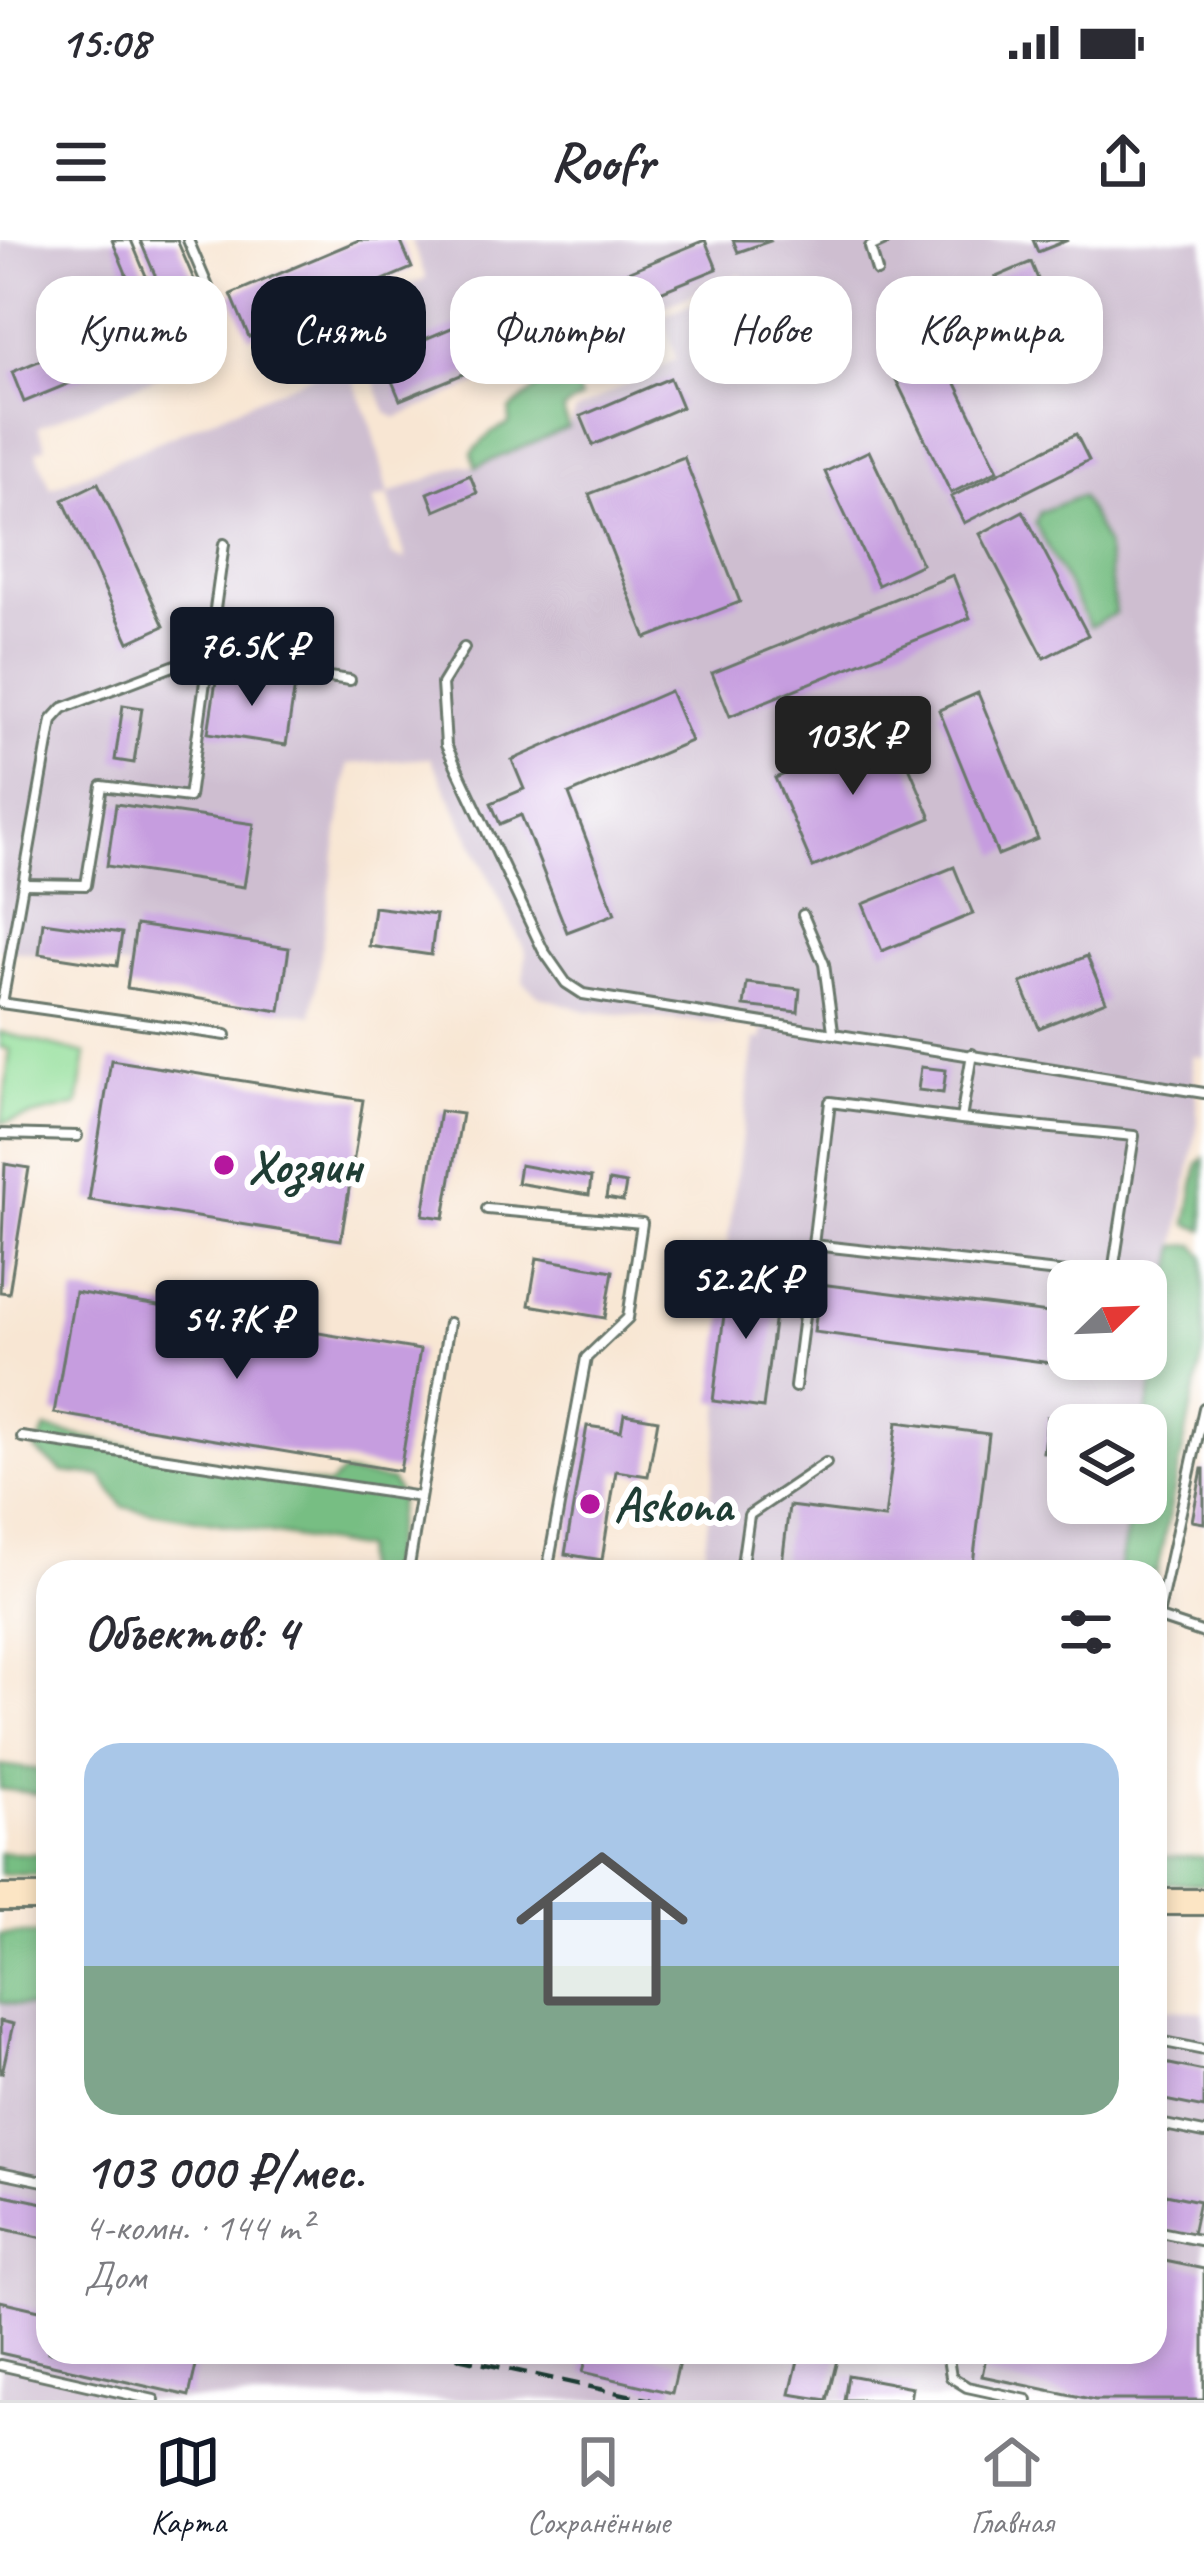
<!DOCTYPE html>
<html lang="ru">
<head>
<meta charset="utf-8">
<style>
	body { margin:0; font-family:Caveat,sans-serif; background:#f7f7f7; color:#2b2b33; height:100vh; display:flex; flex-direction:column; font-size:45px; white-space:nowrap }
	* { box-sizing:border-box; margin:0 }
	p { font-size:39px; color:#7c7c81 }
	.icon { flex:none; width:66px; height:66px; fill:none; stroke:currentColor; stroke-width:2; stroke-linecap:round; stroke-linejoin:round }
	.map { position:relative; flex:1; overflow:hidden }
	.sheet { position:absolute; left:36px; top:1320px; width:1131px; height:804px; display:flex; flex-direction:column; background:#fff; border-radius:36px; box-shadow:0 6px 18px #0003 }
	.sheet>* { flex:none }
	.hud { position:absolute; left:36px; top:36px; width:1134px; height:108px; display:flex; gap:24px }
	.needle { width:78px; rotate:67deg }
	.buttons { position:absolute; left:1047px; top:1020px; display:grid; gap:24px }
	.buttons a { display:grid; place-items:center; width:120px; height:120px; border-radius:24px; background:#fff; box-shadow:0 6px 18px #0003; font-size:60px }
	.price { position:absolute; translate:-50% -102px; padding:0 27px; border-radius:12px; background:#111827; color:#fff; font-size:39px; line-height:78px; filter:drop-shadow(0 3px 6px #0008) }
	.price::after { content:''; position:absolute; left:50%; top:72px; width:36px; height:27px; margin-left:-18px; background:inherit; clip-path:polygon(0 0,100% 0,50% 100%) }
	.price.active { background:#222; color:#fff }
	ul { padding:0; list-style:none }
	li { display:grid; align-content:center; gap:24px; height:636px; padding:0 48px }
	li+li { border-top:3px solid #e1e1e2 }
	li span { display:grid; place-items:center; height:372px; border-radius:36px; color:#555 }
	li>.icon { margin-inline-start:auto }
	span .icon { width:216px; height:216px; fill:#fffc; stroke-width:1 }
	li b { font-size:51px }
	h2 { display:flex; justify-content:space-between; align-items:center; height:144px; padding:0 48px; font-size:51px }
	.tag { padding:0 42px; border-radius:36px; background:#fff; box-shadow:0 6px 18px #0003; font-size:42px; line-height:108px }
	.tag.active { background:#111827; color:#fff }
	.status { display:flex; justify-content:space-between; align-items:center; height:84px; padding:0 60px; background:#fff; direction:ltr }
	.status svg { height:33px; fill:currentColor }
	header { display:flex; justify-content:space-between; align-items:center; height:156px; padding:0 48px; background:#fff; font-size:54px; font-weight:700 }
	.dock { display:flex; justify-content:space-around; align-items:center; height:168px; border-top:3px solid #e1e1e2; background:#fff; font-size:33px; color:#7c7c81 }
	.dock a { display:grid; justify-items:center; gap:6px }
	.dock .active { color:#111827 }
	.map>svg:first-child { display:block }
	.industrial { fill:#cebed0; fill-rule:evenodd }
	.green { fill:#94df9b; stroke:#5a8e68; stroke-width:3 }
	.forest { fill:#77be83; stroke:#4b7e5c; stroke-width:3 }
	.building { fill:#c69ddf }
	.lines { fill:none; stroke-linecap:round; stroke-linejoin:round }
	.lane-casing { stroke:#6b786c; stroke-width:14 }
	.secondary-casing { stroke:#6b786c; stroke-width:30 }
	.lane { stroke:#fff; stroke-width:8 }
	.secondary { stroke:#fce5c4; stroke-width:24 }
	.rail { stroke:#1f3d34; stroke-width:4.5; stroke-dasharray:18 9; stroke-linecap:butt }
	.poi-dot { fill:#b5179e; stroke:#fff; stroke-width:4.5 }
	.labels { text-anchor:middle; stroke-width:12; stroke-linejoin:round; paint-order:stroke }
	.poi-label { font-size:48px; font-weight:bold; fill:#1f3d34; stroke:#fff; text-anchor:start }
</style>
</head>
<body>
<div class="status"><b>15:08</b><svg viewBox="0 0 49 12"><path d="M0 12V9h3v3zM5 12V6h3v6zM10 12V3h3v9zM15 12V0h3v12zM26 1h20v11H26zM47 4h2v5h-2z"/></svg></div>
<header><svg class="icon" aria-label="menu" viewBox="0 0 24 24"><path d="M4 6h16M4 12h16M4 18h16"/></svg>Roofr<svg class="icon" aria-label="share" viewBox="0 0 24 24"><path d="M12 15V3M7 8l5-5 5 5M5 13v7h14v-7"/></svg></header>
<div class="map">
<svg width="1204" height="2160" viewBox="0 0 1204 2160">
	<rect width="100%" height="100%" fill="#fff"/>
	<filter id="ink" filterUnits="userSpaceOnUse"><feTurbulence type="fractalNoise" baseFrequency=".00833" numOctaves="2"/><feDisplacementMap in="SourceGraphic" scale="24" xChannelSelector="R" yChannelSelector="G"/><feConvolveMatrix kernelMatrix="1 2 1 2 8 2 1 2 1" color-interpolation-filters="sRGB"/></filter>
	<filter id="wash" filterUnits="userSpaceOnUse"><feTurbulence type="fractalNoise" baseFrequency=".004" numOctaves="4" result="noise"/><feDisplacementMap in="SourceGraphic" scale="48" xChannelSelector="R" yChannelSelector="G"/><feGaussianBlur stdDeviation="2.7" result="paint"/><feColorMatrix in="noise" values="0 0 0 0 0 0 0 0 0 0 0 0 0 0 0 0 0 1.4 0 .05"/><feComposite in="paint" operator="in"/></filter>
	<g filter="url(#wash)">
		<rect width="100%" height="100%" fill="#f8e6d3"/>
		<g class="industrial">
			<path d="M0,0H131L161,72L146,79L171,131L38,187L46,207L36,211L51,248L345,121L372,186L389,254L463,225L477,227L568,188L575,171L676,119L663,76L744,41L741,34L396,178L386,173L354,85L363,65L426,38L411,0H1204V817L1192,816L1198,882L1145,1185H1068V1263H1132L1119,1332H702L721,1163L713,1161L729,1037L723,1035L755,799H762L763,788L586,771L539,756L523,742L526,713L431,518L348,524L312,775L127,748L129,728L0,709ZM388,255L406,319V320L392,315L373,260ZM1068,1041H1146V1119H1068Z"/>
			<polygon points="0,1762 48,1770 48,2112 1155,2112 1155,1767 1204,1772 1204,2160 0,2160"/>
		</g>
		<polygon class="green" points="0,792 86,814 78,865 2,883 10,810 0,807"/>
		<g class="forest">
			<polygon points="550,138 574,140 581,158 563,169 568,188 476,227 472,213 490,194 509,184 510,170"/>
			<polygon points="1081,256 1106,305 1115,373 1090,387 1035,283 1040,272"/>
			<polygon points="1204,918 1204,990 1187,984 1198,924"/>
			<polygon points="1195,1005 1204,1016 1204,1109 1155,1340 1155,1332 1119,1332 1132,1263 1146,1263 1145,1185 1177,1006"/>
			<polygon points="46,1189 328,1246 342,1233 391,1241 400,1255 388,1332 361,1332 363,1309 123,1267 101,1236 63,1232 35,1210"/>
			<polygon points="0,1525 48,1531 48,1555 0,1549"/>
			<polygon points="0,1613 48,1614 48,1635 0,1634"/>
			<polygon points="1155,1617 1204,1617 1204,1644 1155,1643"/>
			<polygon points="0,1694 48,1694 48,1770 0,1762"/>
		</g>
		<g id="blocks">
			<g class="building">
				<polygon points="112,0 131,0 161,72 145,79"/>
				<polygon points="140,0 177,0 219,98 188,112"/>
				<polygon points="359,0 400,0 412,28 249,97 231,54"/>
				<polygon points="705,0 717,29 535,103 523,75"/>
				<polygon points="733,0 769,0 770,1 738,12"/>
				<polygon points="1033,0 1068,0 1038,12"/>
				<polygon points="1031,22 1063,100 1029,115 996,37"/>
				<polygon points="499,68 517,112 400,160 382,117"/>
				<polygon points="133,82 146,112 24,162 12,132"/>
				<polygon points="930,90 998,230 951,253 883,113"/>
				<polygon points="670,138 682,167 593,205 581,176"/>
				<polygon points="1076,194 1089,220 964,283 951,257"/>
				<polygon points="869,211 922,324 878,345 825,232"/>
				<polygon points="684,217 740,362 646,398 589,254"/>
				<polygon points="470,235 477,253 435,271 428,253"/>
				<polygon points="98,243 164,386 129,402 63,260"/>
				<polygon points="1023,271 1088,395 1044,418 980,294"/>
				<polygon points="953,335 970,378 730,476 712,433"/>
				<polygon points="217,434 295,445 286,505 208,493"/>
				<polygon points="670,451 691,501 569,554 615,674 567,692 521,575 500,584 491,563 524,549 512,520"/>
				<polygon points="978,453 1038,599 998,615 939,470"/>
				<polygon points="123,465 142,468 134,523 115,520"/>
				<polygon points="893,489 931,578 813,627 775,538"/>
				<polygon points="116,564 254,584 244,647 107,626"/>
				<polygon points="954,627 973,674 882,711 863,664"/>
				<polygon points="374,667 436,675 431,715 369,706"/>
				<polygon points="43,682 122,693 117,726 39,714"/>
				<polygon points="136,685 289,708 280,771 127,748"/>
				<polygon points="1087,716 1106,761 1039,788 1021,743"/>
				<polygon points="747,743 800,749 798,772 744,766"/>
				<polygon points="111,820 363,860 341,1000 89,960"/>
				<polygon points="921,827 946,830 943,853 918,850"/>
				<polygon points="440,871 462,874 444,978 423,975"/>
				<polygon points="5,924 29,928 9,1053 0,1052"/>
				<polygon points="520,925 591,938 589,955 517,943"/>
				<polygon points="609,941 626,944 623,961 606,958"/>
				<polygon points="537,1018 613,1031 605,1078 529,1065"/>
				<polygon points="729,1036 779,1043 763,1168 713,1161"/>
				<polygon points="820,1044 1065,1075 1059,1124 814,1092"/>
				<polygon points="75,1052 420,1110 400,1231 54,1173"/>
				<polygon points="624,1174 658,1180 648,1236 616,1231 602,1320 565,1314 587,1186 621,1191"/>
				<polygon points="1047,1177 1069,1180 1065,1214 1043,1212"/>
				<polygon points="897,1182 989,1194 972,1332 781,1332 789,1266 885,1278"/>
				<polygon points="1202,1229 1204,1229 1204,1283 1192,1281"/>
				<polygon points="0,1781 13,1784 2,1833 0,1833"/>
				<polygon points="1155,1821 1204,1831 1204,1868 1155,1858"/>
				<polygon points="0,1954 48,1964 48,1999 0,1988"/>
				<polygon points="1166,1954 1199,1961 1192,1994 1159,1987"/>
				<polygon points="1155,2019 1204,2029 1204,2160 1095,2160 982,2136 987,2112 1155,2112"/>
				<polygon points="0,2061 48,2072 48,2112 199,2112 189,2156 0,2113"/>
				<polygon points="588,2112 637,2112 679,2122 672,2153 583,2132"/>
				<polygon points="800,2112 839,2112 827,2160 790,2154"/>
				<polygon points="848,2135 912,2147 910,2160 844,2160"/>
			</g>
		</g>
	</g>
	<g filter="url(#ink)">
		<use href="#blocks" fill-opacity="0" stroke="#6b786c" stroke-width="3"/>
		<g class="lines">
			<defs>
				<g id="lane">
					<polyline points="188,0 208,47"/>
					<polyline points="877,31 870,7 885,0"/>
					<polyline points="464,408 442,444 446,505 543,710 566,743 583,754 1204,853"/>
					<polyline points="25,644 86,645 102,546 189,557 224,304"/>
					<polyline points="803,675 824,724 833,791"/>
					<polyline points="1,763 226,795"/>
					<polyline points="2,763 52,480 63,468 181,423 208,420 350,440"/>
					<polyline points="961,879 830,862 813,1005 1112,1038 1134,896 961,879 972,814"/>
					<polyline points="0,894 77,896"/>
					<polyline points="487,969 642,983 628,1078 586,1118 547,1332"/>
					<polyline points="795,1147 813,1005"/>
					<polyline points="22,1197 420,1257"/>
					<polyline points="408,1332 449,1083"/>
					<polyline points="741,1332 749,1275 826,1223"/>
					<polyline points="1159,1378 1204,1393"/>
					<polyline points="1155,1389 1204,1168"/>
					<polyline points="1155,1800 1204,1810"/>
					<polyline points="1155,1883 1204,1893"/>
					<polyline points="0,1932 48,1942"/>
					<polyline points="1155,1991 1204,2001"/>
					<polyline points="947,2112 951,2137 967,2147 1027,2160"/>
					<polyline points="0,2125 154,2160"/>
				</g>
				<g id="secondary">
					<polyline points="0,1658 48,1658"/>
					<polyline points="1155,1662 1204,1662"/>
				</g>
			</defs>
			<use href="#lane" class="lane-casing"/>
			<use href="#secondary" class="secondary-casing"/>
			<use href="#lane" class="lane"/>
			<use href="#secondary" class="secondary"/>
			<polyline class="rail" points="430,2112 651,2160"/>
		</g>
	</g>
	<g class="poi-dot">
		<circle cx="224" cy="925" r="12"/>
		<circle cx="590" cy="1264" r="12"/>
	</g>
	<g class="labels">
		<g class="poi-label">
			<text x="248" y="942">Хозяин</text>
			<text x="614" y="1281">Askona</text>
		</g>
	</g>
</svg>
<div class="buttons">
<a><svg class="needle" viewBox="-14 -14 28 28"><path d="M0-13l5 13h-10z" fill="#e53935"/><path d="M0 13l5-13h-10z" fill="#7c7c81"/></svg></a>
<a><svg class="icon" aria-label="layers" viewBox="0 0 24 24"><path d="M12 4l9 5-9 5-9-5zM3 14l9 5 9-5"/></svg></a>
</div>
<b class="price" style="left:252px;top:469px">76.5K ₽</b>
<b class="price active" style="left:853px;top:558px">103K ₽</b>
<b class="price" style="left:746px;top:1102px">52.2K ₽</b>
<b class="price" style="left:237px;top:1142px">54.7K ₽</b>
<div class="hud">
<a class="tag">Купить</a>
<a class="tag active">Снять</a>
<a class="tag">Фильтры</a>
<a class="tag">Новое</a>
<a class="tag">Квартира</a>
</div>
<section class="sheet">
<h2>Объектов: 4<svg class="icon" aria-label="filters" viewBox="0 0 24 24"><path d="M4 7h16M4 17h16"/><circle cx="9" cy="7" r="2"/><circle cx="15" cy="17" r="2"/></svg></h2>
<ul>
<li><span style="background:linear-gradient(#a9c7e8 60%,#7fa58c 0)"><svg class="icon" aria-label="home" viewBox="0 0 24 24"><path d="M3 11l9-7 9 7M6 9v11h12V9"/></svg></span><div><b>103 000 ₽/мес.</b><p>4-комн. · 144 m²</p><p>Дом</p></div></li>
</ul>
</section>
</div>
<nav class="dock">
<a class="active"><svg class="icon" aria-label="map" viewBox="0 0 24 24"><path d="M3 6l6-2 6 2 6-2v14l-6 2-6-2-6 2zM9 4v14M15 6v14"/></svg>Карта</a>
<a><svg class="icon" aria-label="saved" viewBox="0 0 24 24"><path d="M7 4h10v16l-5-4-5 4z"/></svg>Сохранённые</a>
<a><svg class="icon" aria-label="home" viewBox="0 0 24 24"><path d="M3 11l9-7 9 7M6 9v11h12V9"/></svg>Главная</a>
</nav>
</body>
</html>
